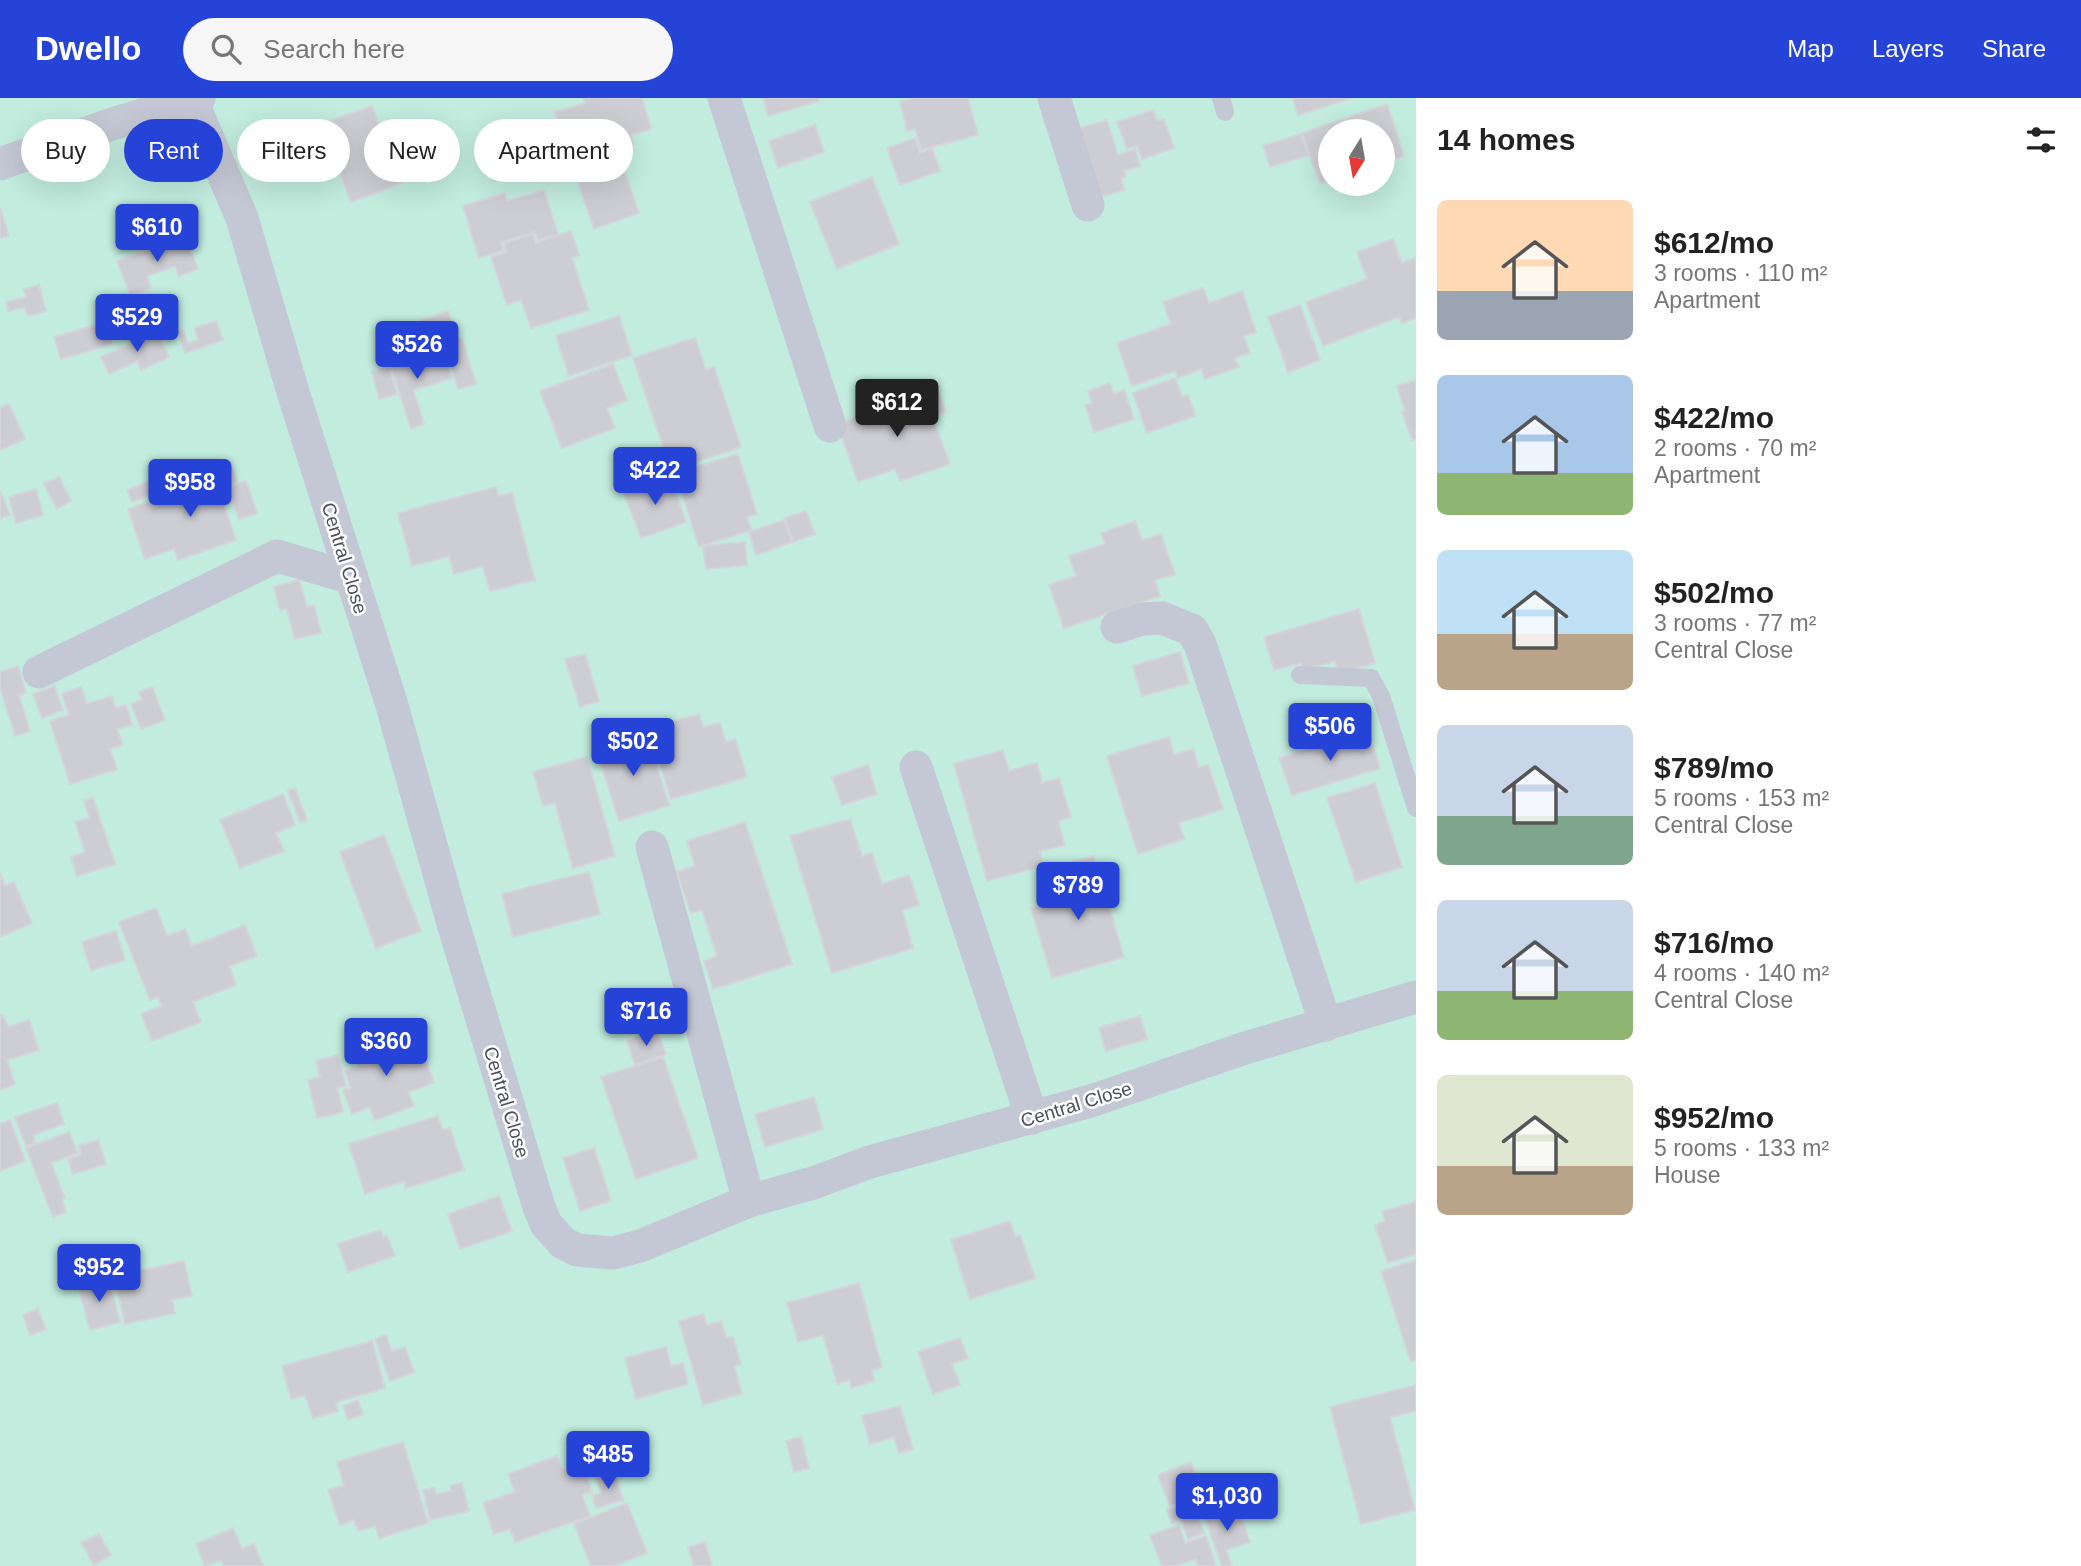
<!DOCTYPE html>
<html lang="en">
<head>
<meta charset="utf-8">
<style>
	body { margin:0; font-family:Helvetica,sans-serif; background:#f6f6f6; color:#222; height:100vh; display:flex; flex-direction:column; font-size:26px; white-space:nowrap }
	* { box-sizing:border-box; margin:0 }
	p { font-size:23px; color:#767676 }
	.icon { flex:none; width:38px; height:38px; fill:none; stroke:currentColor; stroke-width:2; stroke-linecap:round; stroke-linejoin:round }
	.map { position:relative; flex:1; overflow:hidden }
	.side { display:flex; flex-direction:column; background:#fff; width:665px }
	.side>* { flex:none }
	.banner { position:absolute; left:21px; top:21px; width:665px; height:63px; display:flex; gap:14px }
	.needle { width:46px; rotate:191deg }
	.tools { position:absolute; left:1318px; top:21px; display:grid; gap:14px }
	.tools a { display:grid; place-items:center; width:77px; height:77px; border-radius:50%; background:#fff; box-shadow:0 7px 28px #0002; font-size:35px }
	.price { position:absolute; translate:-50% -60px; padding:0 16px; border-radius:7px; background:#2543d7; color:#fff; font-size:23px; line-height:46px; filter:drop-shadow(0 2px 4px #0008) }
	.price::after { content:''; position:absolute; left:50%; top:42px; width:21px; height:16px; margin-left:-10px; background:inherit; clip-path:polygon(0 0,100% 0,50% 100%) }
	.price.selected { background:#222; color:#fff }
	ul { padding:0; list-style:none }
	li { display:flex; align-items:center; gap:21px; height:175px; padding:0 21px }
	li span { display:grid; place-items:center; flex:none; width:196px; height:140px; border-radius:10px; color:#555 }
	li>.icon { margin-inline-start:auto }
	span .icon { width:84px; height:84px; fill:#fffc; stroke-width:1 }
	li b { font-size:30px }
	h2 { display:flex; justify-content:space-between; align-items:center; height:84px; padding:0 21px; font-size:30px }
	.tag { padding:0 24px; border-radius:32px; background:#fff; box-shadow:0 7px 28px #0002; font-size:24px; line-height:63px }
	.tag.selected { background:#2543d7; color:#fff }
	header { display:flex; align-items:center; gap:42px; box-sizing:border-box; height:98px; padding:0 35px; background:#2543d7; color:#fff }
	header strong { font-size:33px }
	nav { display:flex; gap:38px; margin-inline-start:auto; font-size:24px }
	.search { width:490px; height:63px; background:#f6f6f6; display:flex; align-items:center; gap:18px; box-sizing:border-box; padding:0 24px; border-radius:38px; color:#767676; font-size:26px }
	main { display:flex; flex:1; min-height:0 }
	.map>svg:first-child { display:block }
	.green { fill:#c1ecde; fill-rule:evenodd }
	.building { fill:#cdced4; stroke:#d4d4db; stroke-width:2 }
	.lines { fill:none; stroke-linecap:round; stroke-linejoin:round }
	.service { stroke:#c4c8d4; stroke-width:18 }
	.minor { stroke:#c4c8d4; stroke-width:33 }
	.labels { text-anchor:middle; stroke-width:5; stroke-linejoin:round; paint-order:stroke }
	.street-label { font-size:19px; fill:#494e5c; stroke:#fff }
</style>
</head>
<body>
<header>
<strong>Dwello</strong>
<div class="search"><svg class="icon" aria-label="search" viewBox="0 0 24 24"><circle cx="10" cy="10" r="6"/><path d="M15 15l6 6"/></svg>Search here</div>
<nav><a>Map</a><a>Layers</a><a>Share</a></nav>
</header>
<main>
<div class="map">
<svg width="1416" height="1468" viewBox="0 0 1416 1468">
	<rect width="100%" height="100%" fill="#f2f0f0"/>
	<path class="green" d="M0,0H1416V1468H0ZM1330,33H1382V86H1330Z"/>
	<g class="building">
		<polygon points="584,0 642,0 651,31 631,37 634,46 616,51 617,56 587,66 585,59 570,63 555,14 585,5"/>
		<polygon points="763,0 818,0 819,3 768,18"/>
		<polygon points="914,0 968,0 978,37 921,52 915,30 907,33 900,4"/>
		<polygon points="1293,0 1351,0 1298,17"/>
		<polygon points="1387,6 1404,58 1382,65 1382,33 1330,33 1330,83 1320,86 1302,35"/>
		<polygon points="372,8 402,85 351,104 321,26"/>
		<polygon points="1153,12 1157,23 1164,21 1174,50 1142,61 1137,48 1127,51 1117,24"/>
		<polygon points="1107,22 1118,57 1135,51 1140,68 1124,73 1126,78 1121,80 1124,92 1099,99 1077,31"/>
		<polygon points="815,27 824,54 778,70 769,43"/>
		<polygon points="1301,36 1308,57 1270,69 1263,48"/>
		<polygon points="915,40 920,55 932,50 940,73 900,87 887,50"/>
		<polygon points="619,57 639,115 594,131 574,73"/>
		<polygon points="872,79 899,146 837,171 810,104"/>
		<polygon points="544,92 558,136 538,142 535,134 501,144 503,152 479,160 463,108 505,95 507,103"/>
		<polygon points="0,110 9,138 0,140"/>
		<polygon points="571,133 579,157 572,160 589,212 531,230 521,202 507,207 491,159 506,154 504,145 533,136 536,145"/>
		<polygon points="185,137 198,171 179,178 175,168 147,178 151,190 131,198 117,163"/>
		<polygon points="1393,141 1402,165 1416,159 1416,220 1402,225 1399,219 1323,248 1306,204 1367,181 1357,154"/>
		<polygon points="39,187 46,213 28,218 25,209 9,213 6,204 26,199 24,191"/>
		<polygon points="1203,190 1209,205 1242,193 1256,234 1244,238 1250,255 1235,260 1239,269 1205,281 1201,271 1178,280 1175,273 1132,288 1117,245 1171,226 1163,204"/>
		<polygon points="1300,207 1320,262 1288,274 1268,219"/>
		<polygon points="448,213 457,238 396,261 386,235"/>
		<polygon points="619,218 632,257 569,278 556,238"/>
		<polygon points="216,223 223,242 185,255 178,234 183,232 188,245 198,242 194,230"/>
		<polygon points="106,224 112,246 61,261 54,239"/>
		<polygon points="157,234 169,259 141,272 137,263 109,276 101,259"/>
		<polygon points="462,240 476,286 458,291 447,255 439,257 437,247"/>
		<polygon points="695,240 706,272 714,269 741,349 671,372 633,260"/>
		<polygon points="433,251 436,258 429,260 432,269 446,264 452,280 413,292 424,326 411,331 390,265"/>
		<polygon points="613,266 627,302 607,310 615,330 562,350 540,293"/>
		<polygon points="389,269 397,296 379,301 372,274"/>
		<polygon points="1175,280 1182,299 1188,297 1195,318 1147,335 1133,295"/>
		<polygon points="1416,282 1416,341 1412,342 1402,314 1405,313 1397,288"/>
		<polygon points="1110,285 1114,296 1124,292 1134,321 1094,334 1085,307 1092,305 1088,293"/>
		<polygon points="937,290 946,314 932,319 950,366 900,383 895,371 858,384 837,326"/>
		<polygon points="9,306 25,341 0,352 0,310"/>
		<polygon points="738,356 757,416 747,419 751,432 699,449 676,375"/>
		<polygon points="231,365 237,384 221,389 215,370"/>
		<polygon points="59,379 71,403 57,411 44,386"/>
		<polygon points="160,379 165,391 132,404 127,392"/>
		<polygon points="670,379 686,424 641,440 624,395"/>
		<polygon points="214,381 219,393 246,383 257,415 239,421 233,404 224,407 236,442 178,462 174,451 145,461 128,411"/>
		<polygon points="496,389 498,398 512,395 535,482 490,493 483,468 454,476 449,458 412,468 398,415"/>
		<polygon points="36,391 43,417 16,425 9,399"/>
		<polygon points="0,393 10,417 0,421"/>
		<polygon points="806,413 815,436 793,444 785,420"/>
		<polygon points="784,422 792,444 756,457 749,434"/>
		<polygon points="1135,423 1142,442 1161,436 1175,476 1155,482 1160,498 1064,530 1049,487 1076,478 1069,458 1105,446 1101,435"/>
		<polygon points="745,444 747,467 706,471 703,448"/>
		<polygon points="299,482 307,509 314,507 321,535 295,541 287,511 280,512 274,489"/>
		<polygon points="1359,511 1375,565 1339,575 1335,563 1303,572 1301,565 1274,572 1264,539"/>
		<polygon points="1180,554 1189,585 1142,598 1133,568"/>
		<polygon points="585,556 599,603 580,609 565,561"/>
		<polygon points="18,568 26,595 19,597 30,633 15,638 0,589 0,574"/>
		<polygon points="54,588 63,612 42,620 33,596"/>
		<polygon points="81,589 87,606 112,598 115,610 126,607 132,627 117,631 123,647 110,651 117,671 70,686 50,623 69,617 62,596"/>
		<polygon points="152,589 165,622 141,631 131,606 142,602 139,594"/>
		<polygon points="699,616 703,629 720,625 726,644 735,641 747,679 671,701 652,639 671,633 668,625"/>
		<polygon points="1367,632 1380,670 1292,697 1279,660"/>
		<polygon points="646,636 669,707 619,723 597,653"/>
		<polygon points="1169,639 1174,657 1193,651 1199,670 1208,667 1223,711 1179,725 1184,741 1138,756 1107,658"/>
		<polygon points="1003,652 1009,673 1037,665 1042,685 1059,680 1071,719 1058,723 1065,747 1040,753 1043,768 987,783 954,666"/>
		<polygon points="587,659 615,758 573,770 555,705 543,708 533,674"/>
		<polygon points="868,667 877,696 842,707 832,679"/>
		<polygon points="1375,685 1402,769 1356,784 1327,700"/>
		<polygon points="295,690 307,722 300,724 288,693"/>
		<polygon points="283,696 295,727 276,735 284,753 240,770 220,722"/>
		<polygon points="93,700 115,766 77,778 71,759 85,754 75,724 89,720 84,702"/>
		<polygon points="850,721 862,758 872,755 882,786 909,777 919,807 902,812 913,850 832,875 790,738"/>
		<polygon points="745,724 792,866 713,891 704,863 717,858 702,812 691,815 677,774 695,768 687,743"/>
		<polygon points="384,737 421,833 376,850 340,754"/>
		<polygon points="1094,758 1124,859 1052,880 1031,810 1066,800 1056,769"/>
		<polygon points="589,774 600,816 513,839 502,796"/>
		<polygon points="0,775 5,788 14,784 32,825 0,839"/>
		<polygon points="156,810 167,838 185,831 192,848 245,827 257,858 229,868 236,887 193,904 201,924 152,943 141,916 162,908 158,899 150,902 119,824"/>
		<polygon points="116,833 125,862 91,872 82,844"/>
		<polygon points="3,917 8,929 29,922 39,952 7,962 15,986 0,992 0,918"/>
		<polygon points="1140,918 1147,941 1106,953 1099,930"/>
		<polygon points="657,933 666,956 635,967 627,943"/>
		<polygon points="392,939 396,952 420,944 434,985 408,994 414,1008 375,1022 370,1009 352,1016 343,992 351,990 345,973 359,969 353,952"/>
		<polygon points="338,957 346,988 337,990 343,1014 317,1020 308,982 320,979 316,963"/>
		<polygon points="663,959 698,1060 636,1081 601,979"/>
		<polygon points="814,999 823,1031 765,1049 755,1016"/>
		<polygon points="57,1005 64,1026 33,1037 35,1045 26,1048 15,1019"/>
		<polygon points="438,1018 443,1032 450,1030 464,1072 406,1090 404,1083 365,1096 349,1046"/>
		<polygon points="10,1022 25,1063 0,1073 0,1026"/>
		<polygon points="69,1034 78,1055 51,1065 65,1100 62,1102 66,1114 53,1119 26,1050"/>
		<polygon points="98,1042 106,1066 73,1076 68,1061 81,1057 79,1048"/>
		<polygon points="594,1050 611,1103 580,1113 563,1060"/>
		<polygon points="499,1098 512,1133 460,1151 448,1116"/>
		<polygon points="1416,1103 1416,1156 1388,1165 1375,1127 1385,1123 1382,1114"/>
		<polygon points="1010,1123 1015,1139 1020,1137 1035,1180 970,1201 951,1142"/>
		<polygon points="381,1132 383,1139 387,1138 395,1158 348,1174 338,1146"/>
		<polygon points="1416,1162 1416,1262 1411,1264 1381,1173"/>
		<polygon points="184,1163 192,1198 172,1202 175,1215 125,1226 114,1178"/>
		<polygon points="108,1179 120,1224 90,1232 78,1187"/>
		<polygon points="859,1185 882,1269 872,1272 874,1283 851,1290 850,1282 837,1286 823,1237 798,1244 787,1205"/>
		<polygon points="38,1211 46,1231 30,1237 23,1217"/>
		<polygon points="703,1216 707,1227 721,1223 727,1240 733,1239 741,1266 734,1268 742,1295 703,1307 679,1223"/>
		<polygon points="386,1237 392,1253 405,1249 414,1274 390,1283 375,1241"/>
		<polygon points="960,1240 968,1260 952,1266 960,1287 933,1296 918,1254"/>
		<polygon points="372,1243 385,1290 336,1304 338,1313 313,1320 305,1297 291,1301 282,1268"/>
		<polygon points="666,1249 671,1268 683,1265 688,1286 636,1301 625,1260"/>
		<polygon points="1416,1287 1416,1313 1390,1319 1415,1412 1361,1426 1330,1309"/>
		<polygon points="358,1302 363,1316 348,1322 343,1308"/>
		<polygon points="900,1308 913,1351 899,1355 894,1339 870,1346 862,1318"/>
		<polygon points="801,1339 809,1370 794,1374 786,1343"/>
		<polygon points="403,1344 428,1425 379,1440 375,1428 358,1433 354,1422 340,1427 328,1392 344,1388 337,1364"/>
		<polygon points="557,1358 562,1372 582,1365 592,1394 582,1397 590,1418 515,1444 510,1431 494,1436 483,1405 515,1394 508,1376"/>
		<polygon points="1191,1364 1203,1396 1170,1408 1158,1377"/>
		<polygon points="615,1375 623,1402 596,1410 592,1398 601,1395 596,1381"/>
		<polygon points="462,1385 469,1413 430,1422 423,1392 434,1390 436,1396 452,1393 450,1388"/>
		<polygon points="1203,1398 1210,1415 1198,1419 1204,1435 1188,1441 1181,1421 1172,1425 1167,1412"/>
		<polygon points="627,1405 647,1455 613,1468 591,1468 574,1426"/>
		<polygon points="1238,1409 1250,1444 1226,1452 1232,1468 1222,1468 1205,1420"/>
		<polygon points="1179,1427 1185,1445 1206,1438 1216,1468 1198,1468 1196,1461 1175,1468 1162,1468 1150,1437"/>
		<polygon points="233,1430 242,1451 254,1446 263,1468 223,1468 221,1462 205,1468 196,1446"/>
		<polygon points="99,1436 111,1457 94,1467 81,1445"/>
		<polygon points="705,1444 712,1468 694,1468 688,1449"/>
	</g>
	<g class="lines">
		<g class="service">
			<polyline points="1221,0 1225,14"/>
			<polyline points="1300,577 1371,580 1381,598 1416,710"/>
		</g>
		<g class="minor">
			<polyline points="724,0 830,328"/>
			<polyline points="1054,0 1088,107"/>
			<polyline points="192,3 242,120 293,294 391,604 452,822 539,1109 546,1126 563,1145 577,1152 613,1155 640,1148 749,1103 813,1085 870,1064 1094,1002 1239,952 1416,899"/>
			<polyline points="0,66 109,27 199,0"/>
			<polyline points="1117,529 1142,521 1162,520 1192,532 1200,546 1326,927"/>
			<polyline points="39,574 277,458 352,480"/>
			<polyline points="916,669 1032,1020"/>
			<polyline points="652,749 749,1103"/>
		</g>
	</g>
	<g class="labels">
		<g class="street-label">
			<text transform="translate(345 460) rotate(73)" y="7">Central Close</text>
			<text transform="translate(507 1004) rotate(73)" y="7">Central Close</text>
			<text transform="translate(1076 1006) rotate(-17)" y="7">Central Close</text>
		</g>
	</g>
</svg>
<div class="tools">
<a><svg class="needle" viewBox="-14 -14 28 28"><path d="M0-13l5 13h-10z" fill="#e53935"/><path d="M0 13l5-13h-10z" fill="#767676"/></svg></a>
</div>
<b class="price" style="left:157px;top:166px">$610</b>
<b class="price" style="left:137px;top:256px">$529</b>
<b class="price" style="left:417px;top:283px">$526</b>
<b class="price selected" style="left:897px;top:341px">$612</b>
<b class="price" style="left:655px;top:409px">$422</b>
<b class="price" style="left:190px;top:421px">$958</b>
<b class="price" style="left:1330px;top:665px">$506</b>
<b class="price" style="left:633px;top:680px">$502</b>
<b class="price" style="left:1078px;top:824px">$789</b>
<b class="price" style="left:646px;top:950px">$716</b>
<b class="price" style="left:386px;top:980px">$360</b>
<b class="price" style="left:99px;top:1206px">$952</b>
<b class="price" style="left:608px;top:1393px">$485</b>
<b class="price" style="left:1227px;top:1435px">$1,030</b>
<div class="banner">
<a class="tag">Buy</a>
<a class="tag selected">Rent</a>
<a class="tag">Filters</a>
<a class="tag">New</a>
<a class="tag">Apartment</a>
</div>
</div>
<section class="side">
<h2>14 homes<svg class="icon" aria-label="filters" viewBox="0 0 24 24"><path d="M4 7h16M4 17h16"/><circle cx="9" cy="7" r="2"/><circle cx="15" cy="17" r="2"/></svg></h2>
<ul>
<li><span style="background:linear-gradient(#ffd9b3 65%,#9aa5b1 0)"><svg class="icon" aria-label="home" viewBox="0 0 24 24"><path d="M3 11l9-7 9 7M6 9v11h12V9"/></svg></span><div><b>$612/mo</b><p>3 rooms · 110 m²</p><p>Apartment</p></div></li>
<li><span style="background:linear-gradient(#a9c7e8 70%,#8fb573 0)"><svg class="icon" aria-label="home" viewBox="0 0 24 24"><path d="M3 11l9-7 9 7M6 9v11h12V9"/></svg></span><div><b>$422/mo</b><p>2 rooms · 70 m²</p><p>Apartment</p></div></li>
<li><span style="background:linear-gradient(#bfe0f5 60%,#b9a48a 0)"><svg class="icon" aria-label="home" viewBox="0 0 24 24"><path d="M3 11l9-7 9 7M6 9v11h12V9"/></svg></span><div><b>$502/mo</b><p>3 rooms · 77 m²</p><p>Central Close</p></div></li>
<li><span style="background:linear-gradient(#c9d6e8 65%,#7fa58c 0)"><svg class="icon" aria-label="home" viewBox="0 0 24 24"><path d="M3 11l9-7 9 7M6 9v11h12V9"/></svg></span><div><b>$789/mo</b><p>5 rooms · 153 m²</p><p>Central Close</p></div></li>
<li><span style="background:linear-gradient(#c9d6e8 65%,#8fb573 0)"><svg class="icon" aria-label="home" viewBox="0 0 24 24"><path d="M3 11l9-7 9 7M6 9v11h12V9"/></svg></span><div><b>$716/mo</b><p>4 rooms · 140 m²</p><p>Central Close</p></div></li>
<li><span style="background:linear-gradient(#dfe7d0 65%,#b9a48a 0)"><svg class="icon" aria-label="home" viewBox="0 0 24 24"><path d="M3 11l9-7 9 7M6 9v11h12V9"/></svg></span><div><b>$952/mo</b><p>5 rooms · 133 m²</p><p>House</p></div></li>
</ul>
</section>
</main>
</body>
</html>
